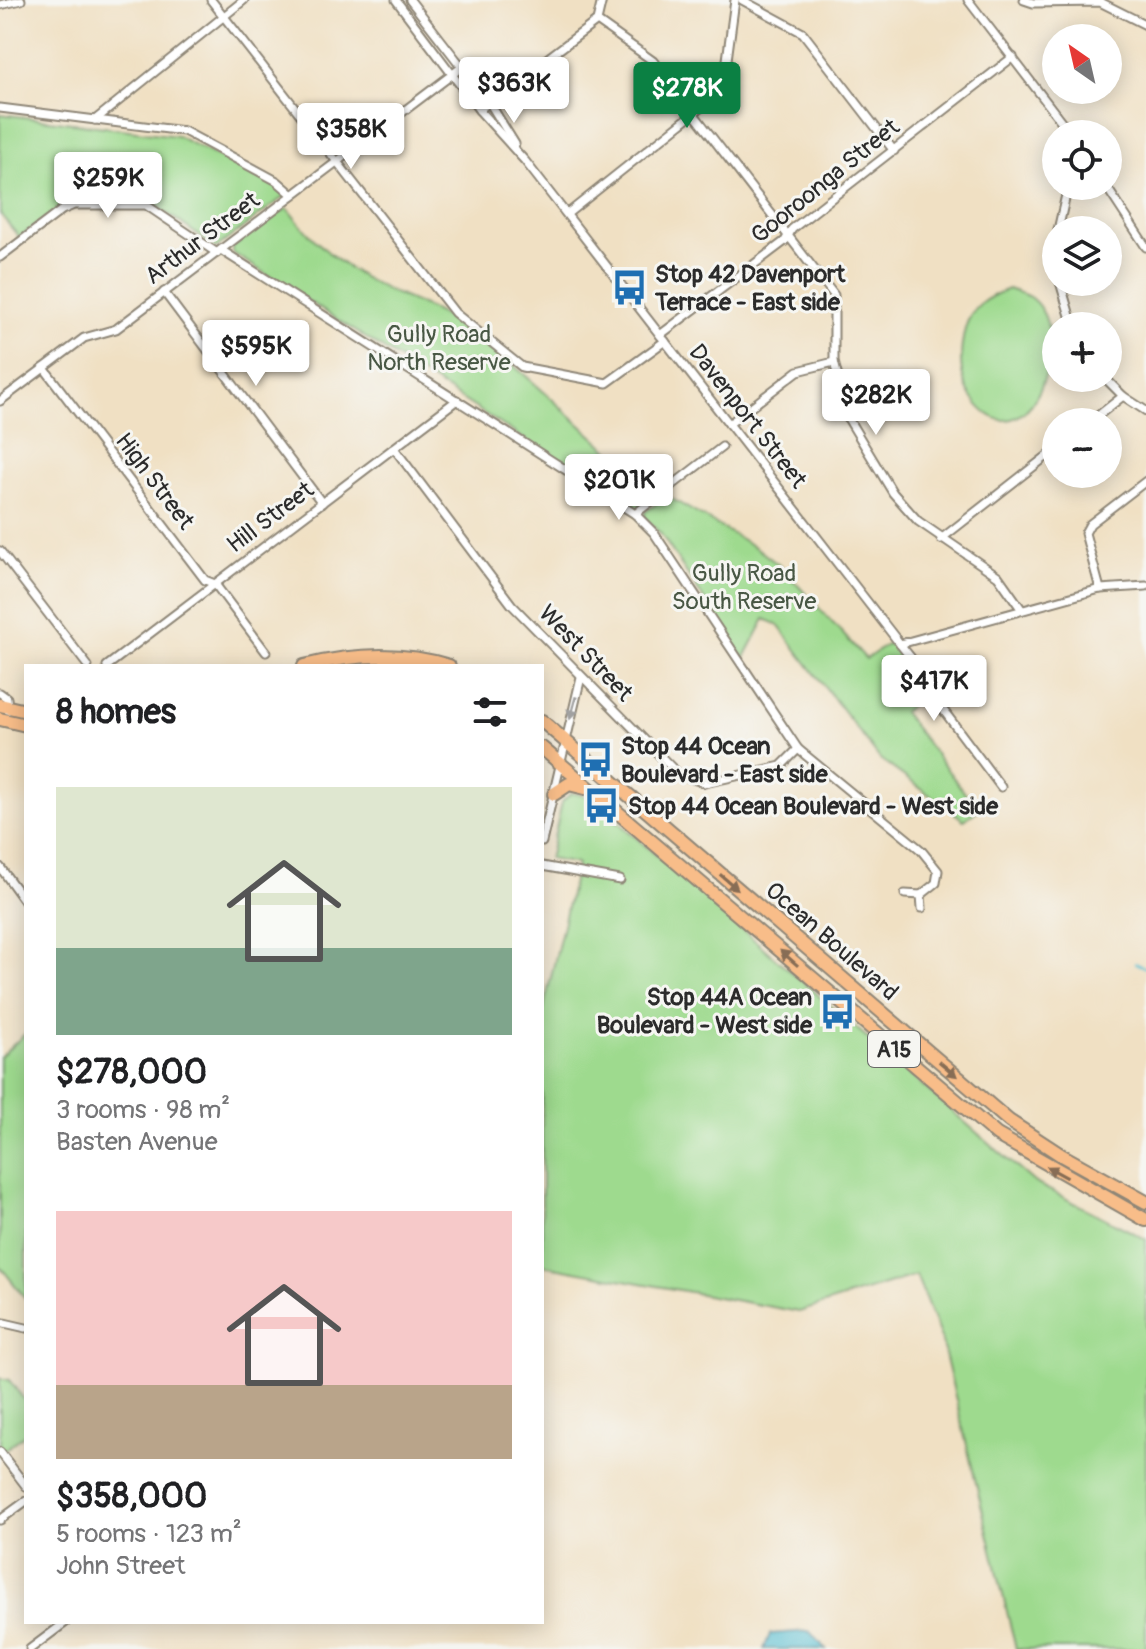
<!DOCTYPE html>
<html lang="en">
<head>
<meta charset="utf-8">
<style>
	body { margin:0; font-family:Pangolin,sans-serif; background:#f2f2f2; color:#202124; height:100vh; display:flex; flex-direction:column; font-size:30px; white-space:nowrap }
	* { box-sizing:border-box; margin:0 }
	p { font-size:26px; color:#757577 }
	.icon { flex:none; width:44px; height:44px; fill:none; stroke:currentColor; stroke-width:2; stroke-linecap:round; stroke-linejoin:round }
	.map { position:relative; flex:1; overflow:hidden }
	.side { position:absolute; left:24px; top:664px; width:520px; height:960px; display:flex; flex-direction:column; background:#fff; border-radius:0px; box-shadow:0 4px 20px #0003 }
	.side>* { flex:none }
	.needle { width:52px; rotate:326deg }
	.controls { position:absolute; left:1042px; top:24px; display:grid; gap:16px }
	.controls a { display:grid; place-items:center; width:80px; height:80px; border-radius:50%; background:#fff; box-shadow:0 4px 20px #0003; font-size:40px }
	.price { position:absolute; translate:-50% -68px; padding:0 18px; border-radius:8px; background:#fff; color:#222; font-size:26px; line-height:52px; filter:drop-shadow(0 2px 4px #0008) }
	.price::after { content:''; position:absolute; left:50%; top:48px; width:24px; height:18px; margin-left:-12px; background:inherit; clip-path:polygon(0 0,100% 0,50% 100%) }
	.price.selected { background:#0b8043; color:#fff }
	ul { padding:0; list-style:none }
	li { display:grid; align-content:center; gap:16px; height:424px; padding:0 32px }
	li span { display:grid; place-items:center; height:248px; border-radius:0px; color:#555 }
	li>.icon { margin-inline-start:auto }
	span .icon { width:144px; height:144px; fill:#fffc; stroke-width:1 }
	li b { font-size:34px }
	h2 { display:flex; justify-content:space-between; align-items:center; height:96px; padding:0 32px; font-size:34px }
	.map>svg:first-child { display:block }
	.green { fill:#9eda8e; stroke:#64825c; stroke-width:2 }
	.water { fill:#54bdd0; stroke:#40747e; stroke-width:2 }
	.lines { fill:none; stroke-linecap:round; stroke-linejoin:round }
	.stream { stroke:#54bdd0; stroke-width:2 }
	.minor-casing { stroke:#8e8677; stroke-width:11 }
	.primary-casing { stroke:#8e8677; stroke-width:16 }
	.minor { stroke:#fff; stroke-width:7 }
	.primary { stroke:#f8bd89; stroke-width:12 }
	.oneway { fill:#a0a0a0 }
	.oneway2 { fill:#876d55 }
	.labels { text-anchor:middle; stroke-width:6; stroke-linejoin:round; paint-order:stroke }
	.shield { fill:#f6f6f2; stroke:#686867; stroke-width:2 }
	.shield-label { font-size:22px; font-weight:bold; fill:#2b2b2b }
	.street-label { font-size:24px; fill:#2b2b2b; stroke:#f6f6f2 }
	.poi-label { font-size:24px; font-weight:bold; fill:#2b2b2b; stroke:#f6f6f2; text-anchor:start }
	.park-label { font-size:24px; fill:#485744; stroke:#f6f6f2 }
</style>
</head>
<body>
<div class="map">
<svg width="1146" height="1649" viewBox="0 0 1146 1649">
	<rect width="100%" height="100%" fill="#f6f6f2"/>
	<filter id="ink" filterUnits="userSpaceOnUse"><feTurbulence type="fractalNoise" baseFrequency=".0125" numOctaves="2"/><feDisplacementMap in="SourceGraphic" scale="16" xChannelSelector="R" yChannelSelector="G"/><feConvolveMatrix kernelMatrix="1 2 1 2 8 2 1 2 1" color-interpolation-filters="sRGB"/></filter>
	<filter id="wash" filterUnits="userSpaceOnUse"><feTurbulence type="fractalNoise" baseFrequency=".006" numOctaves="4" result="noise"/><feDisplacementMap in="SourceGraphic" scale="32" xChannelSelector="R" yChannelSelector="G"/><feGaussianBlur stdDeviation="1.8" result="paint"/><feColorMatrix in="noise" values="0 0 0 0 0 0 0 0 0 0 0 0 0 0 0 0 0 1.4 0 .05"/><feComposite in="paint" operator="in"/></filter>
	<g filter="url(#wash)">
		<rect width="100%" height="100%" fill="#f0e0c3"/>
		<g class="green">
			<polygon points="0,114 177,136 283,190 285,196 216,248 157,206 143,201 69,203 19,237 0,214"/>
			<path d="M287,208C312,241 341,267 379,286C402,298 429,306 451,320C527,366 587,439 660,491L635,510L233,253V247Z"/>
			<path d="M1008,289C1015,292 1026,294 1031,298C1079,336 1026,470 974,400C958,379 959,353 965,329C971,306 988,297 1008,289Z"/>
			<polygon points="667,496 758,549 780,566 866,659 892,641 904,657 899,680 905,688 923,689 926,693 903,712 978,810 964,820 880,759 777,624 765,619 744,659 660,533 645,518 645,512"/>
			<polygon points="571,793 588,796 1035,1183 1146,1239 1146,1649 1016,1649 941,1338 916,1275 799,1312 542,1265 542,1016 577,864 549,859 562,802"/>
			<polygon points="26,1033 26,1299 0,1266 0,1057"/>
			<polygon points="0,1378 9,1380 26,1402 26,1433 0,1454"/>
		</g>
		<polygon class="water" points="809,1631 826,1649 764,1649 770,1634"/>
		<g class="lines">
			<polyline class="stream" points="1135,963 1146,968"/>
		</g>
	</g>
	<g filter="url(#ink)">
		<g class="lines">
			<defs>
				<g id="minor">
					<polyline points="211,0 455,313 522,367 607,383 665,341"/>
					<polyline points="396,0 479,110 525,161 900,644 925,676 923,683"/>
					<polyline points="410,0 489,102 515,144"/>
					<polyline points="742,0 803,33 894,151"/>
					<polyline points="968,0 1071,134"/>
					<polyline points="1024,0 1033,3 1100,2 1146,25"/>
					<polyline points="0,5 21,0"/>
					<polyline points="597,21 653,61 834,295 834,362 849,420 893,493 918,521 998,576 1022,610"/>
					<polyline points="0,108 184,131 277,181 293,195"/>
					<polyline points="479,110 597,21 602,0"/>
					<polyline points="95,120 244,0"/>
					<polyline points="1106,186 1146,247"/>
					<polyline points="567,214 723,90 735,0"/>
					<polyline points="1058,230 1068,186"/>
					<polyline points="221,250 635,514 654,533 798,749 921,850 938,871 936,883 921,895"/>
					<polyline points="0,257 62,210 74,205 146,205 217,253"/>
					<polyline points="1060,282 1073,326"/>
					<polyline points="164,292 322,503"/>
					<polyline points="660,335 785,241 792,229 1013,57"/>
					<polyline points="44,368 205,580 215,584 266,652"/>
					<polyline points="1105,378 1123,396 1146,411"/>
					<polyline points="0,401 84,338 116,329 462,67"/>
					<polyline points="1090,422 1123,396"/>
					<polyline points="729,424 798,371 834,362"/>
					<polyline points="394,448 512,605 678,774 705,783 781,766 798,749"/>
					<polyline points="635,514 722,447"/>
					<polyline points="941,539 1056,449"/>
					<polyline points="0,551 88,666"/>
					<polyline points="1100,589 1085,533 1090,524 1146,481"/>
					<polyline points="900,644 1100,589 1146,586"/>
					<path d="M910,657C907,668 903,677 914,685L923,683L1001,787"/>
					<polyline points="107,666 457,400"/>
					<polyline points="0,693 7,698 8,710"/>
					<polyline points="542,842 581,677"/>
					<polyline points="542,866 620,880"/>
					<polyline points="0,867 26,903"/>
					<polyline points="905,894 921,895"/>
					<polyline points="921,895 922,908"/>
					<polyline points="0,1322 26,1328"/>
					<polyline points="0,1452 26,1486"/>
					<polyline points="0,1520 26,1501"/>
					<polyline points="30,1649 66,1622"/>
				</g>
				<g id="primary">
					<path d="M304,666C353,654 401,651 449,666"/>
					<polyline points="0,705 26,711"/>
					<polyline points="0,719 26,725"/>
					<polyline points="542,721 1009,1121 1061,1155 1146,1202"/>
					<polyline points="542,748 997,1135 1146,1220"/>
					<polyline points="554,794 569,784 585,788"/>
				</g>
			</defs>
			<use href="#minor" class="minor-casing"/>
			<use href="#primary" class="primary-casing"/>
			<use href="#minor" class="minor"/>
			<use href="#primary" class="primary"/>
		</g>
		<defs><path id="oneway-solid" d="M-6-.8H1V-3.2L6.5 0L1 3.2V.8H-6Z" transform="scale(2)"/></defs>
		<use class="oneway" href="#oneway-solid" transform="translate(573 708) rotate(105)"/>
		<g class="oneway2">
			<use href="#oneway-solid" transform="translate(729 882) rotate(40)"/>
			<use href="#oneway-solid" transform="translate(789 958) rotate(-139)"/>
			<use href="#oneway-solid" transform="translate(948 1069) rotate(40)"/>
			<use href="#oneway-solid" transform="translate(1057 1172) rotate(-151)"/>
		</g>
	</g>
	<defs>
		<symbol id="bus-bare" viewBox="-9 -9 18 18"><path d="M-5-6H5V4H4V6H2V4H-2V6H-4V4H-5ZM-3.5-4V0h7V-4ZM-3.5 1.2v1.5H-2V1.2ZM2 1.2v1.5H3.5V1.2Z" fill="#1f6fb2" stroke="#f6f6f2" stroke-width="2.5" paint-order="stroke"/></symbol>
	</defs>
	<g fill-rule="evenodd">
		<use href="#bus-bare" x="604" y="262" width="51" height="51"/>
		<use href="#bus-bare" x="570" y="734" width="51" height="51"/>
		<use href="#bus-bare" x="576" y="780" width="51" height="51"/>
		<use href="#bus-bare" x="812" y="986" width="51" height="51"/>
	</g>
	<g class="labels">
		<rect class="shield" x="868" y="1031" width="52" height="36" rx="6"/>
		<g class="shield-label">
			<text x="894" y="1057">A15</text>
		</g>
		<g class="street-label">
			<text transform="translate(825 181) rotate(-39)" y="8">Gooroonga Street</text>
			<text transform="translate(202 238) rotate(-37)" y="8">Arthur Street</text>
			<text transform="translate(748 416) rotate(52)" y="8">Davenport Street</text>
			<text transform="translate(155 481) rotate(53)" y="8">High Street</text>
			<text transform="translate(270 517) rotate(-37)" y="8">Hill Street</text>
			<text transform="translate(586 653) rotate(46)" y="8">West Street</text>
			<text transform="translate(832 941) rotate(41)" y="8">Ocean Boulevard</text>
		</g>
		<g class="poi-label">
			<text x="655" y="282">Stop 42 Davenport<tspan x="655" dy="28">Terrace - East side</tspan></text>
			<text x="621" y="754">Stop 44 Ocean<tspan x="621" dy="28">Boulevard - East side</tspan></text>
			<text x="628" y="814">Stop 44 Ocean Boulevard - West side</text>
			<text x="812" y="1005" text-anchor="end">Stop 44A Ocean<tspan x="812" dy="28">Boulevard - West side</tspan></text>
		</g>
		<g class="park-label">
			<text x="439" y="342">Gully Road<tspan x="439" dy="28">North Reserve</tspan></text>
			<text x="744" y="581">Gully Road<tspan x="744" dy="28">South Reserve</tspan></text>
		</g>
	</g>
</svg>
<div class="controls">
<a><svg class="needle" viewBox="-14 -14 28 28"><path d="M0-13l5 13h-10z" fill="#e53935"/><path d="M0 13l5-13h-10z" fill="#757577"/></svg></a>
<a><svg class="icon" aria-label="locate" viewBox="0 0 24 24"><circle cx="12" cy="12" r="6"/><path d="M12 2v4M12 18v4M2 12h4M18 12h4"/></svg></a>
<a><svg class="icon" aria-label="layers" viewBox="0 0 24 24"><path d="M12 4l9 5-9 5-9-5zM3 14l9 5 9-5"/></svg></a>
<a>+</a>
<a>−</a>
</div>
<b class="price" style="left:514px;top:125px">$363K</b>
<b class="price selected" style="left:687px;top:130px">$278K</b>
<b class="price" style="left:351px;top:171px">$358K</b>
<b class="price" style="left:108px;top:220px">$259K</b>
<b class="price" style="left:256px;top:388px">$595K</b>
<b class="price" style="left:876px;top:437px">$282K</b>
<b class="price" style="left:619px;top:522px">$201K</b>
<b class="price" style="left:934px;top:723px">$417K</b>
<section class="side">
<h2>8 homes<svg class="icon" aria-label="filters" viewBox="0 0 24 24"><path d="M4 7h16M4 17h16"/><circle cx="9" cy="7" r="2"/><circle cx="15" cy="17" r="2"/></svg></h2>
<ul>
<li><span style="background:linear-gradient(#dfe7d0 65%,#7fa58c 0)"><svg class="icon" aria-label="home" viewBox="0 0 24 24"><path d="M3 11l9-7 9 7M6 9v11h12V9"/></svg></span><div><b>$278,000</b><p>3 rooms · 98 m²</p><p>Basten Avenue</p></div></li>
<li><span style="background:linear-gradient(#f6c9c9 70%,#b9a48a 0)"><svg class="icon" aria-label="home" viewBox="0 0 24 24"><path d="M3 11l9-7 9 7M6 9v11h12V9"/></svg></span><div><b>$358,000</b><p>5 rooms · 123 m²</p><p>John Street</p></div></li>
</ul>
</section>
</div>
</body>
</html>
